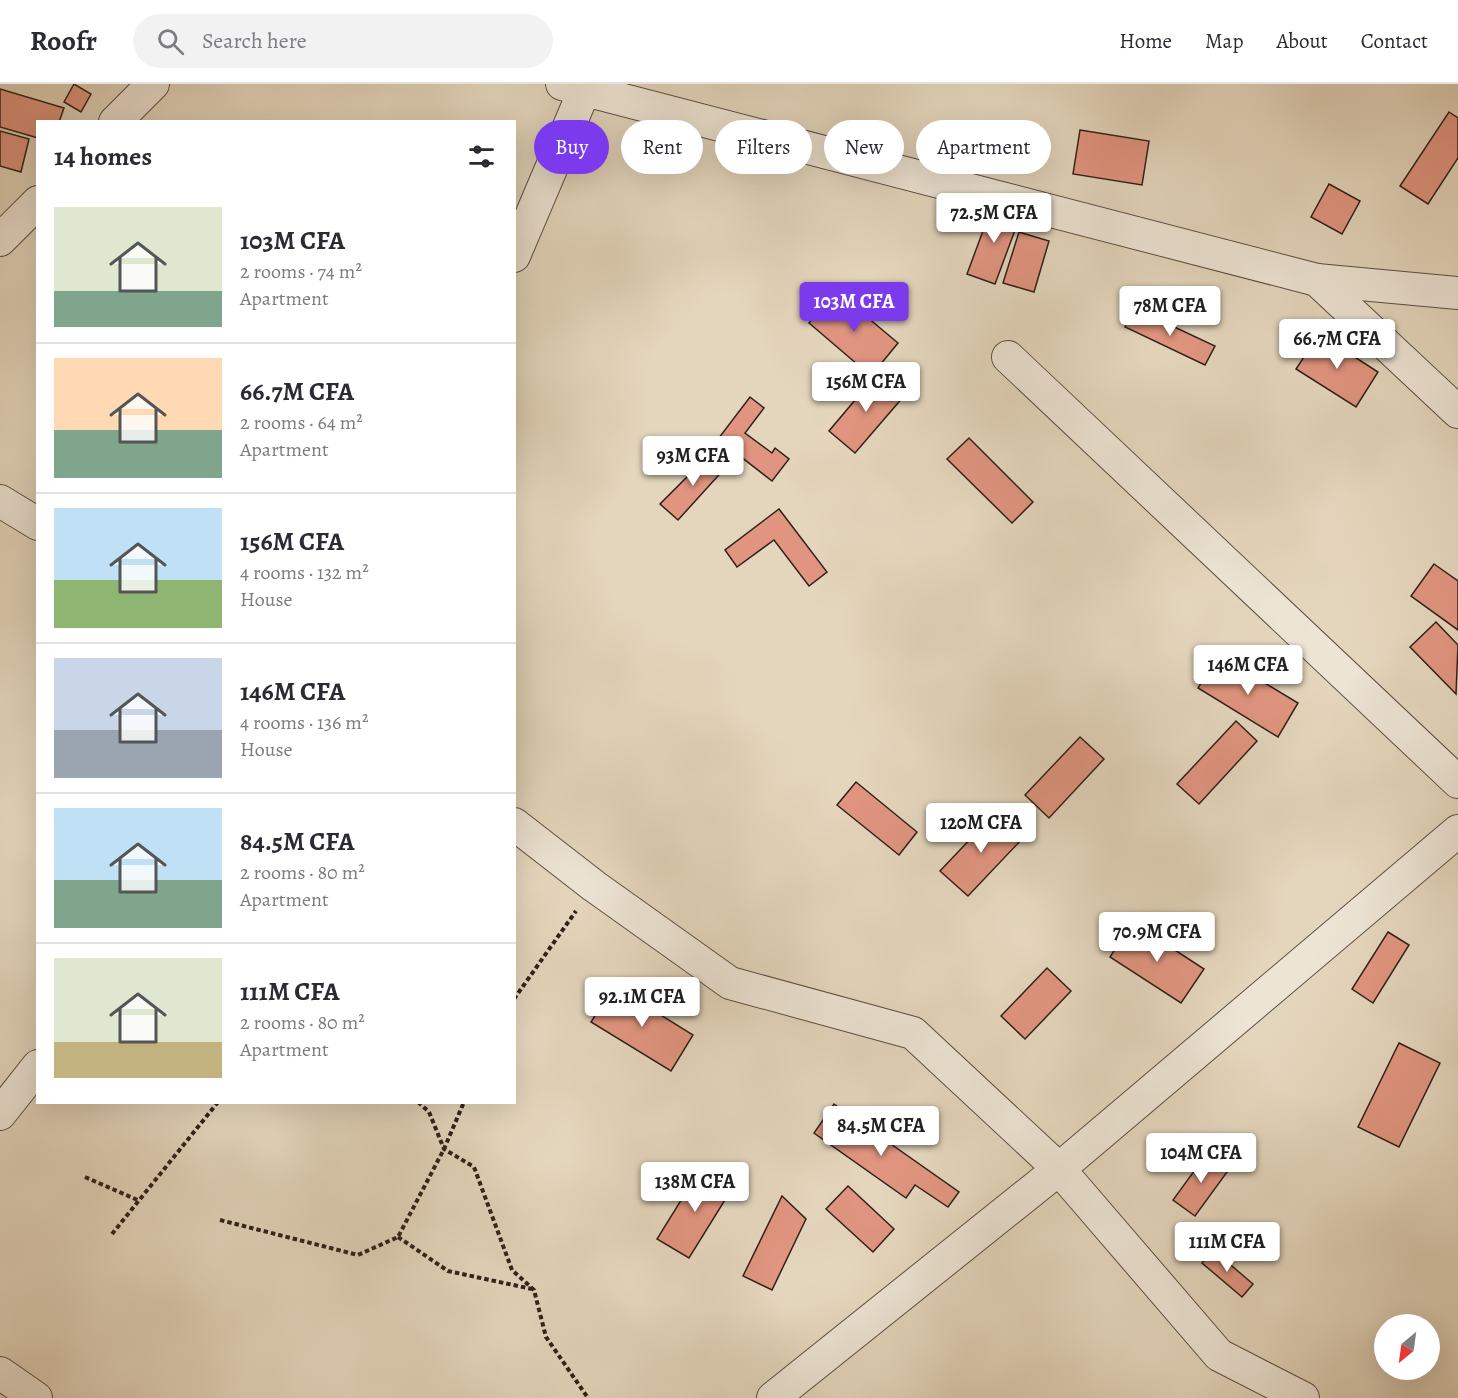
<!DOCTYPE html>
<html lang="en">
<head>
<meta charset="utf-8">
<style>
	body { margin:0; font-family:Alegreya,serif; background:#f2f2f3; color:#2b2b33; height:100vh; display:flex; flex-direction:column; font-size:22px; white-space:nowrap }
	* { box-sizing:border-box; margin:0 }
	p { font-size:20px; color:#7c7c81 }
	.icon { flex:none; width:33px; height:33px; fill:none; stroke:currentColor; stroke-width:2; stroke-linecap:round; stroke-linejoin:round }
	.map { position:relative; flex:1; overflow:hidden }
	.side { position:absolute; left:36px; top:36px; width:480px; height:984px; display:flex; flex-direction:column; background:#fff; border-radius:0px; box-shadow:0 6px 24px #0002 }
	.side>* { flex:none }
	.banner { position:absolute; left:534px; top:36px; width:570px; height:54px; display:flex; gap:12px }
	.needle { width:39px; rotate:209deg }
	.fabs { position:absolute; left:1374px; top:1230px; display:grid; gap:12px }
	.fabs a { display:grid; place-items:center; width:66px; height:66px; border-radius:50%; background:#fff; box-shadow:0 6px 24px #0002; font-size:30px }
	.price { position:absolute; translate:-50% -51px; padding:0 14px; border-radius:6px; background:#fff; color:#222; font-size:20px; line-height:39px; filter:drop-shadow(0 2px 3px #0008) }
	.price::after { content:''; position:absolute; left:50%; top:36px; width:18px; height:14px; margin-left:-9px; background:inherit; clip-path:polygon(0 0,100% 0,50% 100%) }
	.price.selected { background:#7c3aed; color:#fff }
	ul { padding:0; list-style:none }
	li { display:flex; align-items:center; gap:18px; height:150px; padding:0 18px }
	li+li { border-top:2px solid #e1e1e2 }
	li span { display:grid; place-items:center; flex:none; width:168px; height:120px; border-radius:0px; color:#555 }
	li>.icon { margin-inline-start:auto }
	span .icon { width:72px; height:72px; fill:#fffc; stroke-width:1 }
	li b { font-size:26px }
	h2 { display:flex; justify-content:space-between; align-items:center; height:72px; padding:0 18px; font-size:26px }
	.tag { padding:0 21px; border-radius:27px; background:#fff; box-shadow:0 6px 24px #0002; font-size:21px; line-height:54px }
	.tag.selected { background:#7c3aed; color:#fff }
	header { display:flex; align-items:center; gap:36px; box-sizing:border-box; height:84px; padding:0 30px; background:#fff; border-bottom:2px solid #e1e1e2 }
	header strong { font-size:28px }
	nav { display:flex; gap:33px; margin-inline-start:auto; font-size:21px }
	.search { width:420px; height:54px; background:#f2f2f3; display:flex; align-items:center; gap:15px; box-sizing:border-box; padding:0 21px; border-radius:33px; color:#7c7c81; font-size:22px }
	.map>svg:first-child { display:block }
	.building { fill:#e19580; stroke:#2e211a; stroke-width:1.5 }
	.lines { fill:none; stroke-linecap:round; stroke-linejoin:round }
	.minor-casing { stroke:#5c4e43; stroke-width:34 }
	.path { stroke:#2e211a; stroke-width:4; stroke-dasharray:4.5 3; stroke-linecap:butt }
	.minor { stroke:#ede4d4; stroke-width:32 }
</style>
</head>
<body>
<header>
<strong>Roofr</strong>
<div class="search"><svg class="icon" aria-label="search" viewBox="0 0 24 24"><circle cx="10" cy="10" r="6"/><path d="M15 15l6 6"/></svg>Search here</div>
<nav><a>Home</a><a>Map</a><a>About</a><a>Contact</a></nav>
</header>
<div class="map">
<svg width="1458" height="1314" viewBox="0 0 1458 1314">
	<rect width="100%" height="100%" fill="#e4d6bd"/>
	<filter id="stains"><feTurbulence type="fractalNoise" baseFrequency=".00333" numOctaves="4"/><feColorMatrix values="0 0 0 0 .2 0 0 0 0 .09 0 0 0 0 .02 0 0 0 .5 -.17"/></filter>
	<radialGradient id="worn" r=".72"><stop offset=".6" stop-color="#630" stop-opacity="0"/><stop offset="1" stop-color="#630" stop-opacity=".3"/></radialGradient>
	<g class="building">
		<polygon points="74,0 91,10 81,28 64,18"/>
		<polygon points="0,5 64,24 59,38 38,38 38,54 0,43"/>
		<polygon points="1449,28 1458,34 1458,74 1428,120 1400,102"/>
		<polygon points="1080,46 1149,57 1142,101 1073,90"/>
		<polygon points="0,47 29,55 21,88 0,82"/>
		<polygon points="1329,100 1360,117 1342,150 1311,133"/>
		<polygon points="993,120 1021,130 995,200 967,190"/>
		<polygon points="1019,148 1049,157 1034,208 1003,199"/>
		<polygon points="836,207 898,259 871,292 809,239"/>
		<polygon points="1134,224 1215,262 1205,281 1125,243"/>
		<polygon points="1319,250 1378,288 1356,323 1296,285"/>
		<polygon points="877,290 904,312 855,369 829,347"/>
		<polygon points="750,313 764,324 745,349 772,369 775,364 789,375 772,397 718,355"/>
		<polygon points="969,354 1033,418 1012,439 947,375"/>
		<polygon points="708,372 727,382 678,436 660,420"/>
		<polygon points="779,425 827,488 809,502 774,456 737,483 725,466"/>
		<polygon points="1434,480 1458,497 1458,546 1411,512"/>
		<polygon points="1436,538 1458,561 1456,610 1410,563"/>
		<polygon points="1218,571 1298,619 1278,653 1198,604"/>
		<polygon points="1236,637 1257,657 1199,720 1177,700"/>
		<polygon points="1080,653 1104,675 1049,734 1025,711"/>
		<polygon points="856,698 917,748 899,771 837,721"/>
		<polygon points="995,729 1023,754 968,812 940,787"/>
		<polygon points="1132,838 1204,885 1181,919 1110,873"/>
		<polygon points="1388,848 1409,861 1373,919 1352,905"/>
		<polygon points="1047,884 1071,907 1025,955 1001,932"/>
		<polygon points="614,902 693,951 671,987 591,938"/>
		<polygon points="1399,959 1440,979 1399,1063 1358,1043"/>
		<polygon points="834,1020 959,1108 948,1123 915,1101 906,1114 814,1049"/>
		<polygon points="1208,1068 1230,1084 1195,1132 1173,1116"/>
		<polygon points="701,1084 733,1103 689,1174 657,1155"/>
		<polygon points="848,1102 894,1145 873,1168 826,1125"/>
		<polygon points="782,1112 806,1135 772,1206 743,1192"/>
		<polygon points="1212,1165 1253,1200 1242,1213 1202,1179"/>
	</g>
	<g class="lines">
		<defs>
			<g id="minor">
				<polyline points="562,0 1317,196 1458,209"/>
				<polyline points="115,38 153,0"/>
				<polyline points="0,156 38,118"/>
				<polyline points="514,172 587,0"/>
				<polyline points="1317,196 1458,328"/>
				<polyline points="1008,273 1458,698"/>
				<polyline points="0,417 38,440"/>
				<polyline points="514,740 594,802 730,899 913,949 1059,1085 1219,1271 1303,1314"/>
				<polyline points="0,1030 38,982"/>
				<polyline points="0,1289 36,1314"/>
				<polyline points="773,1314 1059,1085 1458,747"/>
			</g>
		</defs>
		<use href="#minor" class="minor-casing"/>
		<g class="path">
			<polyline points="514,915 576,827"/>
			<polyline points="418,1018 429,1028 444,1065 474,1083 512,1186 534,1206 546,1253 588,1314"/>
			<polyline points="85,1093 140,1117"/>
			<polyline points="220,1136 358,1171 398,1153 444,1065 464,1018"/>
			<polyline points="112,1150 218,1018"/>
			<polyline points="398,1153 448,1187 532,1205"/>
		</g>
		<use href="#minor" class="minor"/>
	</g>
	<rect width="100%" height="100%" filter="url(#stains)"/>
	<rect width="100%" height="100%" fill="url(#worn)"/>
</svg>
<div class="fabs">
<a><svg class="needle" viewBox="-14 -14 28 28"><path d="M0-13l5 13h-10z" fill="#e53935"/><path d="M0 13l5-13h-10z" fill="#7c7c81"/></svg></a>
</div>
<b class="price" style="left:994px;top:160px">72.5M CFA</b>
<b class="price selected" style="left:854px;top:249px">103M CFA</b>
<b class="price" style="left:1170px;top:253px">78M CFA</b>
<b class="price" style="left:1337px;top:286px">66.7M CFA</b>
<b class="price" style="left:866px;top:329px">156M CFA</b>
<b class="price" style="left:693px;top:403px">93M CFA</b>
<b class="price" style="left:1248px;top:612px">146M CFA</b>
<b class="price" style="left:981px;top:770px">120M CFA</b>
<b class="price" style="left:1157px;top:879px">70.9M CFA</b>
<b class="price" style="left:642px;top:944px">92.1M CFA</b>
<b class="price" style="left:881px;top:1073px">84.5M CFA</b>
<b class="price" style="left:1201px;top:1100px">104M CFA</b>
<b class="price" style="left:695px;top:1129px">138M CFA</b>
<b class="price" style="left:1227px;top:1189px">111M CFA</b>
<div class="banner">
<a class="tag selected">Buy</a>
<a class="tag">Rent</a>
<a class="tag">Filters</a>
<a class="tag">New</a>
<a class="tag">Apartment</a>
</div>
<section class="side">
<h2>14 homes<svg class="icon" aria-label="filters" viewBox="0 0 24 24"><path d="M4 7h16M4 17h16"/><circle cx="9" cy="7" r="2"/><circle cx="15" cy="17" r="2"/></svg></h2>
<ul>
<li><span style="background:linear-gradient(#dfe7d0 70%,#7fa58c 0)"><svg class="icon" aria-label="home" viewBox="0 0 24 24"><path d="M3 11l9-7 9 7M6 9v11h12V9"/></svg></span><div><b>103M CFA</b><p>2 rooms · 74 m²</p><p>Apartment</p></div></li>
<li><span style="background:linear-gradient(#ffd9b3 60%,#7fa58c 0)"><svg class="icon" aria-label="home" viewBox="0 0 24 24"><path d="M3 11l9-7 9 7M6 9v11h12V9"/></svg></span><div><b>66.7M CFA</b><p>2 rooms · 64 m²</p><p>Apartment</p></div></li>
<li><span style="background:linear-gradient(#bfe0f5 60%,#8fb573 0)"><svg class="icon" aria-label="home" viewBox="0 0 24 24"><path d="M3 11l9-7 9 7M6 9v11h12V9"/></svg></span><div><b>156M CFA</b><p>4 rooms · 132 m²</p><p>House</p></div></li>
<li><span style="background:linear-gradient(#c9d6e8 60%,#9aa5b1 0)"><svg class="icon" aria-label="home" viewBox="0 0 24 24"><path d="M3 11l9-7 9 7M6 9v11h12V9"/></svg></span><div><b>146M CFA</b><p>4 rooms · 136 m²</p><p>House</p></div></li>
<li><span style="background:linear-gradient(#bfe0f5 60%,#7fa58c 0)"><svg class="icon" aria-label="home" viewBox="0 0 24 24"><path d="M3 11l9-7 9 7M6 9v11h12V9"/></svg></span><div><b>84.5M CFA</b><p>2 rooms · 80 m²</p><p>Apartment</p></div></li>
<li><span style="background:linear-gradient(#dfe7d0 70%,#c2b280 0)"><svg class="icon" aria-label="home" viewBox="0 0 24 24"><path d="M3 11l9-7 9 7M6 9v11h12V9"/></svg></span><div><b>111M CFA</b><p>2 rooms · 80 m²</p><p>Apartment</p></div></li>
</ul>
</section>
</div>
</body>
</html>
